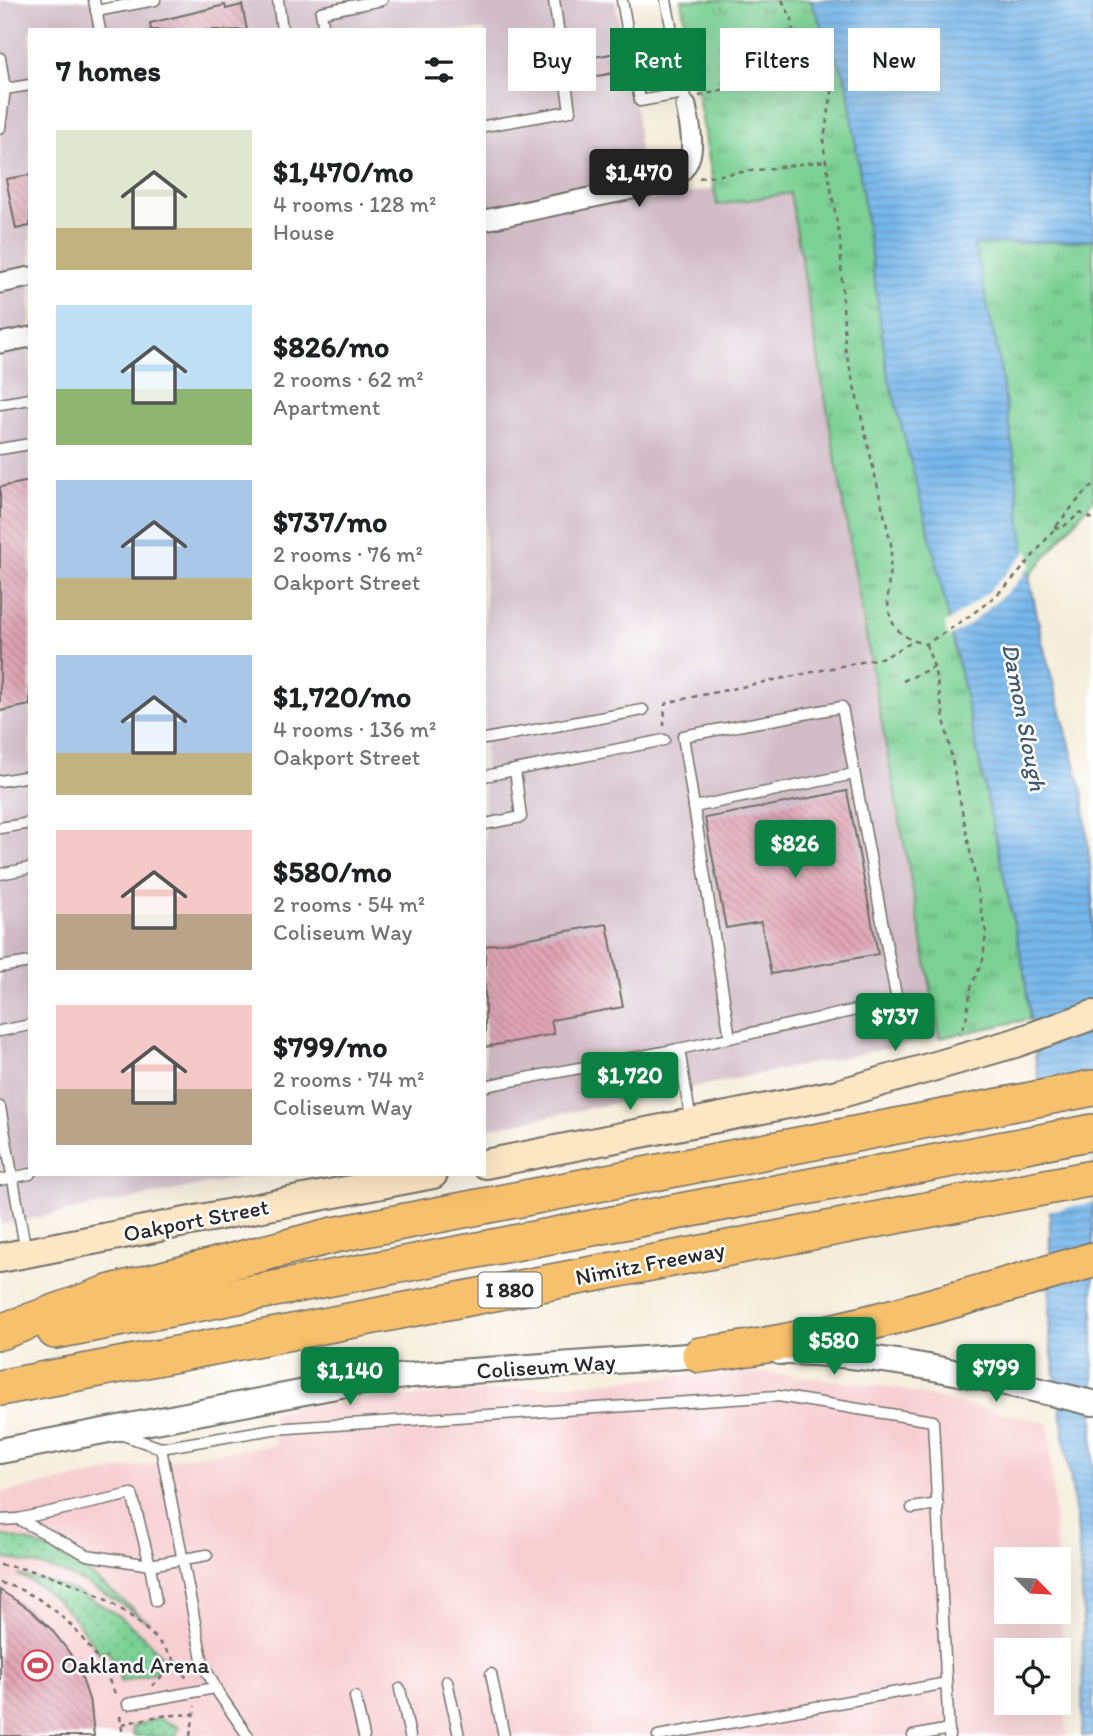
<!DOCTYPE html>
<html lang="en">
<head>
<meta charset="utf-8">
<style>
	body { margin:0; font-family:Itim,sans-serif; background:#f2f2f2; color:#202124; height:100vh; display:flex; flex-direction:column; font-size:26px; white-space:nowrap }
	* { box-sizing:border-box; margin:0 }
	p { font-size:23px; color:#757577 }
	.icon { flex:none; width:38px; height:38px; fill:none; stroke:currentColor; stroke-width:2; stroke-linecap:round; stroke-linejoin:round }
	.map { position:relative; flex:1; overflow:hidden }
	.details { position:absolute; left:28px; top:28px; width:458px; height:1148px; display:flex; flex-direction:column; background:#fff; border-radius:0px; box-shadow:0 7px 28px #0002 }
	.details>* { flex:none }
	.hud { position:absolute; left:508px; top:28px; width:480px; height:63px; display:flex; gap:14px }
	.needle { width:46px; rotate:114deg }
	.buttons { position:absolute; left:994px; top:1547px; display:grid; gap:14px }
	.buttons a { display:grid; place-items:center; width:77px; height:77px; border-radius:0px; background:#fff; box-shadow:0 7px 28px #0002; font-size:35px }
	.price { position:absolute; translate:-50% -60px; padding:0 16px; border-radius:7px; background:#0b8043; color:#fff; font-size:23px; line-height:46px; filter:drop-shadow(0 2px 4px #0008) }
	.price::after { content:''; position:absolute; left:50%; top:42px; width:21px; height:16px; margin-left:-10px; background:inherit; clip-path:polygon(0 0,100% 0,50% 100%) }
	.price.active { background:#222; color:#fff }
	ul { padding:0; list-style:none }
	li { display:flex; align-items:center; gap:21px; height:175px; padding:0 28px }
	li span { display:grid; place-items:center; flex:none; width:196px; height:140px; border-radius:0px; color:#555 }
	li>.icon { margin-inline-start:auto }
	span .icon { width:84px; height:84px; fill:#fffc; stroke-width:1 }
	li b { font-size:30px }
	h2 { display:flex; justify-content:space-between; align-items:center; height:84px; padding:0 28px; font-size:30px }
	.chip { padding:0 24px; border-radius:0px; background:#fff; box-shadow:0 7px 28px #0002; font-size:24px; line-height:63px }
	.chip.active { background:#0b8043; color:#fff }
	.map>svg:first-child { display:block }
	.built { fill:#f7cfd3; fill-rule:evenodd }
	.industrial { fill:#d2bdc7 }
	.grass { fill:url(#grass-dots); stroke:#537e60; stroke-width:2 }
	.park { fill:url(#park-tufts); stroke:#537e60; stroke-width:2 }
	.water { fill:url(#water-rules); stroke:#51718b; stroke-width:2 }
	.pier { fill:#f5eddb }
	.building { fill:url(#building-back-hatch) }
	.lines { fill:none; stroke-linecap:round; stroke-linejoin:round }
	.service-casing { stroke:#726f69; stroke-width:13 }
	.minor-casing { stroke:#726f69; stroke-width:23 }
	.tertiary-casing { stroke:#726f69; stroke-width:28 }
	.secondary-casing { stroke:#726f69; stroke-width:32 }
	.motorway-casing { stroke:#726f69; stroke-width:38 }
	.path { stroke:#726f69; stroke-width:2.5; stroke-dasharray:5 5; stroke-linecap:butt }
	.service { stroke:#fff; stroke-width:10 }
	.minor { stroke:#fff; stroke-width:19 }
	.tertiary { stroke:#fff; stroke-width:24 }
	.secondary { stroke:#fce6c4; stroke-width:28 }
	.motorway { stroke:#f7c06c; stroke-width:35 }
	.labels { text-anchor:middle; stroke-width:5; stroke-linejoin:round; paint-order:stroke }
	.shield { fill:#fff; stroke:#6b6b6b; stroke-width:2 }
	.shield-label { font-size:21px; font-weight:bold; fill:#2b2b2b }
	.street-label { font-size:23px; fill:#2b2b2b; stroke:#fff }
	.poi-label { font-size:23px; fill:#2b2b2b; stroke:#fff; text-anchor:start }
	.water-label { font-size:24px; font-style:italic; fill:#465c6e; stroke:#fff }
</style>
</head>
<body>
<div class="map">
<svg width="1093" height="1736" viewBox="0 0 1093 1736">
	<defs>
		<pattern id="grass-dots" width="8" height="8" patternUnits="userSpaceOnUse" patternTransform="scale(1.75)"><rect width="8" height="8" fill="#7bd094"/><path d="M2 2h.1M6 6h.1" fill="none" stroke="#65a979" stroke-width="1.8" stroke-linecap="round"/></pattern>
		<pattern id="park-tufts" width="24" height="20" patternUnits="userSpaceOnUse" patternTransform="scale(1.75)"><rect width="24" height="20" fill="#7bd094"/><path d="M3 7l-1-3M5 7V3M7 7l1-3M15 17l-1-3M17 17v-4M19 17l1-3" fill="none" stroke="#65a979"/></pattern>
		<pattern id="water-rules" width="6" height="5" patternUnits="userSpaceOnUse" patternTransform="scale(1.75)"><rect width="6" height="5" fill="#77b7eb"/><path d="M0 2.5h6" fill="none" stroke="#6295bf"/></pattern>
		<pattern id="building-back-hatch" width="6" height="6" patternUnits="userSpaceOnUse" patternTransform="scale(1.75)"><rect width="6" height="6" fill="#e1a5b8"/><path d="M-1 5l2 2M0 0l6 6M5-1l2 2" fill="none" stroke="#b78796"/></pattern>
	</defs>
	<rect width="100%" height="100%" fill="#fff"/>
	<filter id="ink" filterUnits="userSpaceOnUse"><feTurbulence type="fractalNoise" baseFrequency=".0143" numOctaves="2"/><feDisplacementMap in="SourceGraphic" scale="14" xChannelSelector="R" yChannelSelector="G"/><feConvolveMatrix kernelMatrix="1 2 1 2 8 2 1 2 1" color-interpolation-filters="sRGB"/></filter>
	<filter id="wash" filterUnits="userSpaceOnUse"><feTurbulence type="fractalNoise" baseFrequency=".00686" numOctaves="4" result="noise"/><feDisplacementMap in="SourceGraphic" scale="28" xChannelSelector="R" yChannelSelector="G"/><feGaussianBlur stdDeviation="1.57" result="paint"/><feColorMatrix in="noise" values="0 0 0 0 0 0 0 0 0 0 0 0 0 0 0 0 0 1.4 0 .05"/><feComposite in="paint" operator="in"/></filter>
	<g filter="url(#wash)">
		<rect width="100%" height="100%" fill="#f5eddb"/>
		<path class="built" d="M770,1373L888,1387L1049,1423L1057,1559H1006V1612H1059V1591L1067,1736H0V1493L180,1458L275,1445L271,1411L341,1402L701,1374ZM1006,1650H1059V1703H1006Z"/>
		<polygon class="industrial" points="0,0 615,0 637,116 642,201 806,173 872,670 940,1038 485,1129 485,30 30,30 30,1174 257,1174 0,1225"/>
		<g class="grass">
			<path d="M0,1535C61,1544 104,1584 149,1623C99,1588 62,1565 0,1558Z"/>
			<path d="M18,1575C79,1586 127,1613 166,1661L151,1674L121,1682L108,1650L99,1653C78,1619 55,1592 18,1575Z"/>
			<polygon points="158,1718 179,1727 176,1736 133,1736 132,1727"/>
		</g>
		<polygon class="park" points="681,0 1093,0 1093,500 1012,597 1024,971 1030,1019 940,1038 872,670 790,193 717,205"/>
		<polygon class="water" points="810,0 1093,0 1093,240 974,245 997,349 1014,455 1024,550 1042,641 1083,794 1093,896 1093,1736 1082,1736 1083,1608 1077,1523 1049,1334 1050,1218 1046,1138 1024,971 934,551 887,371 847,81"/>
		<g class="pier">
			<polygon points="1028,550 1031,565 1014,586 969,625 948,638 945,624 988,592"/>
			<polygon points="1093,1106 1093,1203 1046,1211 1039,1115"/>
		</g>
		<g id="blocks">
			<g class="building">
				<polygon points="225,5 226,9 242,5 247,30 151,30 150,23"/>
				<polygon points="616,53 619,72 592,77 589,58"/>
				<polygon points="30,175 30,226 16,229 6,179"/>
				<polygon points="30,481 30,705 0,711 0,487"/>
				<polygon points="847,791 878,954 771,974 761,922 726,928 705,818"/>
				<polygon points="607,924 623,1007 551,1020 554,1034 485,1047 485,946"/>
				<polygon points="0,1590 29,1609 51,1629 69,1652 82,1678 91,1706 94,1736 0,1736"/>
			</g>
		</g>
	</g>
	<g filter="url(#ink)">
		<use href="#blocks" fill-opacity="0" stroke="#726f69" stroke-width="2"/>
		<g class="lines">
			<defs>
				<g id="service">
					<polyline points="94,0 100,30"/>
					<polyline points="278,0 282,30"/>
					<polyline points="622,0 640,101 684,93"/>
					<polyline points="666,0 685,99"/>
					<polyline points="96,11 155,0"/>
					<polyline points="324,30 321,12 382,0"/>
					<polyline points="0,58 5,89 30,85"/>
					<polyline points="0,88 5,89 0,128"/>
					<polyline points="485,126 570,111 554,0"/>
					<polyline points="0,404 30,399"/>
					<polyline points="0,449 30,444"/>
					<polyline points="485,739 643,710"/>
					<polyline points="485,776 664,740"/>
					<polyline points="0,781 30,776"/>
					<polyline points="694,807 854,774"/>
					<polyline points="485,824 521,817 515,770"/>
					<polyline points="0,828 30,823"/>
					<polyline points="0,874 30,868"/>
					<polyline points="0,967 30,962"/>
					<polyline points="0,1031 30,1025"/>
					<polyline points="679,1049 691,1121"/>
					<polyline points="485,1086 679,1049 897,1001 842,707 683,736 730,1038"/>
					<polyline points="0,1107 26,1252"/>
					<polyline points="0,1180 30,1174"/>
					<polyline points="120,1434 161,1448 273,1429 778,1396 933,1421 949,1736"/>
					<polyline points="161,1448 203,1664 219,1694 248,1736"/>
					<polyline points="912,1508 938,1504"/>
					<polyline points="0,1520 18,1519"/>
					<polyline points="156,1601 150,1565 87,1555 18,1519 132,1494 150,1565 207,1555"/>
					<polyline points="491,1674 504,1736"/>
					<polyline points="447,1681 459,1736"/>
					<polyline points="400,1689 410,1736"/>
					<polyline points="355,1697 364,1736"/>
					<polyline points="128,1704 215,1688"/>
					<polyline points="658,1736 947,1683"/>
					<polyline points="913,1736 949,1729"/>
				</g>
				<g id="minor">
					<path d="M485,220L670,181C700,162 692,136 686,106"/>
					<polyline points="0,283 30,277"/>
					<polyline points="0,343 30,337"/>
				</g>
				<g id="tertiary">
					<path d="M780,1352C888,1353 989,1379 1093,1403"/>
					<polyline points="0,1451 341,1385 413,1375 716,1354"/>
				</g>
				<g id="secondary">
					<polyline points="485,1164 838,1094 1015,1043 1093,1015"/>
					<polyline points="0,1258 433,1174"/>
				</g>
				<g id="motorway">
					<polyline points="55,1331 1093,1132"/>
					<polyline points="0,1332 108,1293 334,1235 1093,1088"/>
					<path d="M700,1355C834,1339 963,1297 1093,1260"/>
					<polyline points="0,1388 1093,1178"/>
				</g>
			</defs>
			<use href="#service" class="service-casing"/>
			<use href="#minor" class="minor-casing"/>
			<use href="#tertiary" class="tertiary-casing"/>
			<use href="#secondary" class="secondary-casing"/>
			<use href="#motorway" class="motorway-casing"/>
			<g class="path">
				<path d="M782,0L792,19L794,48L800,56L826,72L831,80L832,92L823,144L840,240L845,347L891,544C893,583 870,633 926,644C955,626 984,608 1008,584C1039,553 1061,515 1093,485"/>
				<polyline points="699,96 746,84 794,48"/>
				<polyline points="699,178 824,161"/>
				<polyline points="1055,527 1061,529 1080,513 1093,519"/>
				<polyline points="926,644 934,667 986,933 983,960 971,987 966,1020 959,1035"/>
				<polyline points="903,681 934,667"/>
				<polyline points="664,726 665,705 669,702 885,657 914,641"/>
				<path d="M0,1565C78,1575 145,1611 187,1679"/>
				<path d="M0,1583C55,1596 96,1646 116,1696"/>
				<polyline points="152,1686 177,1662"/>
				<polyline points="120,1716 123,1736"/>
				<polyline points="122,1724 159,1716 194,1714 195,1706"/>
				<polyline points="190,1736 194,1714"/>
			</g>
			<use href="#service" class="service"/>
			<use href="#minor" class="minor"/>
			<use href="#tertiary" class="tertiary"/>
			<use href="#secondary" class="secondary"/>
			<use href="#motorway" class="motorway"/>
		</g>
	</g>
	<defs>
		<symbol id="stadium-ring" viewBox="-11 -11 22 22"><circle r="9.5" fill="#fff" stroke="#d1495b" stroke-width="1.5"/><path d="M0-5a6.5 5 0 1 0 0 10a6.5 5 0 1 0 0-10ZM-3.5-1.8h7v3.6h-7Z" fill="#d1495b"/></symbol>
	</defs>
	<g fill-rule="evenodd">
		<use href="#stadium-ring" x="20" y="1648" width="35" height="35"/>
	</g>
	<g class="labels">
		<rect class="shield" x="478.5" y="1272.5" width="63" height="35" rx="5"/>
		<g class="shield-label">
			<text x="510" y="1297">I 880</text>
		</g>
		<g class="street-label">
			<text transform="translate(196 1220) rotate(-11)" y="8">Oakport Street</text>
			<text transform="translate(650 1263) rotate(-11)" y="8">Nimitz Freeway</text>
			<text transform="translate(546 1366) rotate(-4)" y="8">Coliseum Way</text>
		</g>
		<g class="poi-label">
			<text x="61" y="1673">Oakland Arena</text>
		</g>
		<g class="water-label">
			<text transform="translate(1024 717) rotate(79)" y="8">Damon Slough</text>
		</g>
	</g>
</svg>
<div class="buttons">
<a><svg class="needle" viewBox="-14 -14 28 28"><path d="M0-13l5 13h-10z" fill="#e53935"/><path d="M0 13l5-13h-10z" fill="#757577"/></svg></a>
<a><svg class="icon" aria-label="locate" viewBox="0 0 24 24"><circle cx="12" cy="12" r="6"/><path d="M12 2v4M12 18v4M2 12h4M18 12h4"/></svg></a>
</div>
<b class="price active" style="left:639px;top:209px">$1,470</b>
<b class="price" style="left:795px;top:880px">$826</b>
<b class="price" style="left:895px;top:1053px">$737</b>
<b class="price" style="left:630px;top:1112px">$1,720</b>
<b class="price" style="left:834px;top:1377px">$580</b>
<b class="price" style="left:996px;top:1404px">$799</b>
<b class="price" style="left:350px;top:1407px">$1,140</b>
<div class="hud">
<a class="chip">Buy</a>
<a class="chip active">Rent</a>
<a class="chip">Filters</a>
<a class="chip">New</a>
</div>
<section class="details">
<h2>7 homes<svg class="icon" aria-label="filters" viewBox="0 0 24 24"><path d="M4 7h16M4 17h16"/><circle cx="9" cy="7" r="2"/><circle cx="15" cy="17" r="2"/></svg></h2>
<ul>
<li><span style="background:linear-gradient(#dfe7d0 70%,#c2b280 0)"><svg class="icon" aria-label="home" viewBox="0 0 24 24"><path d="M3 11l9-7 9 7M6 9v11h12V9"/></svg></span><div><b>$1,470/mo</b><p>4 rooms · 128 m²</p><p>House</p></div></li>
<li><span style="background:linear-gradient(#bfe0f5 60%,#8fb573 0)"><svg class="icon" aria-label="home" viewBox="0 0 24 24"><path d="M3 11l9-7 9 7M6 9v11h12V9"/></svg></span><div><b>$826/mo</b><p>2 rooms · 62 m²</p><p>Apartment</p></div></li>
<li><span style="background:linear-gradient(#a9c7e8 70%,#c2b280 0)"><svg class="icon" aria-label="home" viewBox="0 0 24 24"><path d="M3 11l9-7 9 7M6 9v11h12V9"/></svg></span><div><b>$737/mo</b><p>2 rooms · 76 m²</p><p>Oakport Street</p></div></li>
<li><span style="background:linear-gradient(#a9c7e8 70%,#c2b280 0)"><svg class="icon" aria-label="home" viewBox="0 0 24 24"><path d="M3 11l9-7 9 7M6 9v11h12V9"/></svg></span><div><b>$1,720/mo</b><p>4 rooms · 136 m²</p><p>Oakport Street</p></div></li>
<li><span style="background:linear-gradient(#f6c9c9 60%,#b9a48a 0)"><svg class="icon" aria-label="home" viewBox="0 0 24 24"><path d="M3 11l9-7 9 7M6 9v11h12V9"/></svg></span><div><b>$580/mo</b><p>2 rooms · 54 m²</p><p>Coliseum Way</p></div></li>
<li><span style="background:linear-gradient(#f6c9c9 60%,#b9a48a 0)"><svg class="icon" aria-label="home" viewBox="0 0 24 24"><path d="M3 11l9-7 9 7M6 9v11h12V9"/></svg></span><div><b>$799/mo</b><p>2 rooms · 74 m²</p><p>Coliseum Way</p></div></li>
</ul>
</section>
</div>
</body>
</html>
